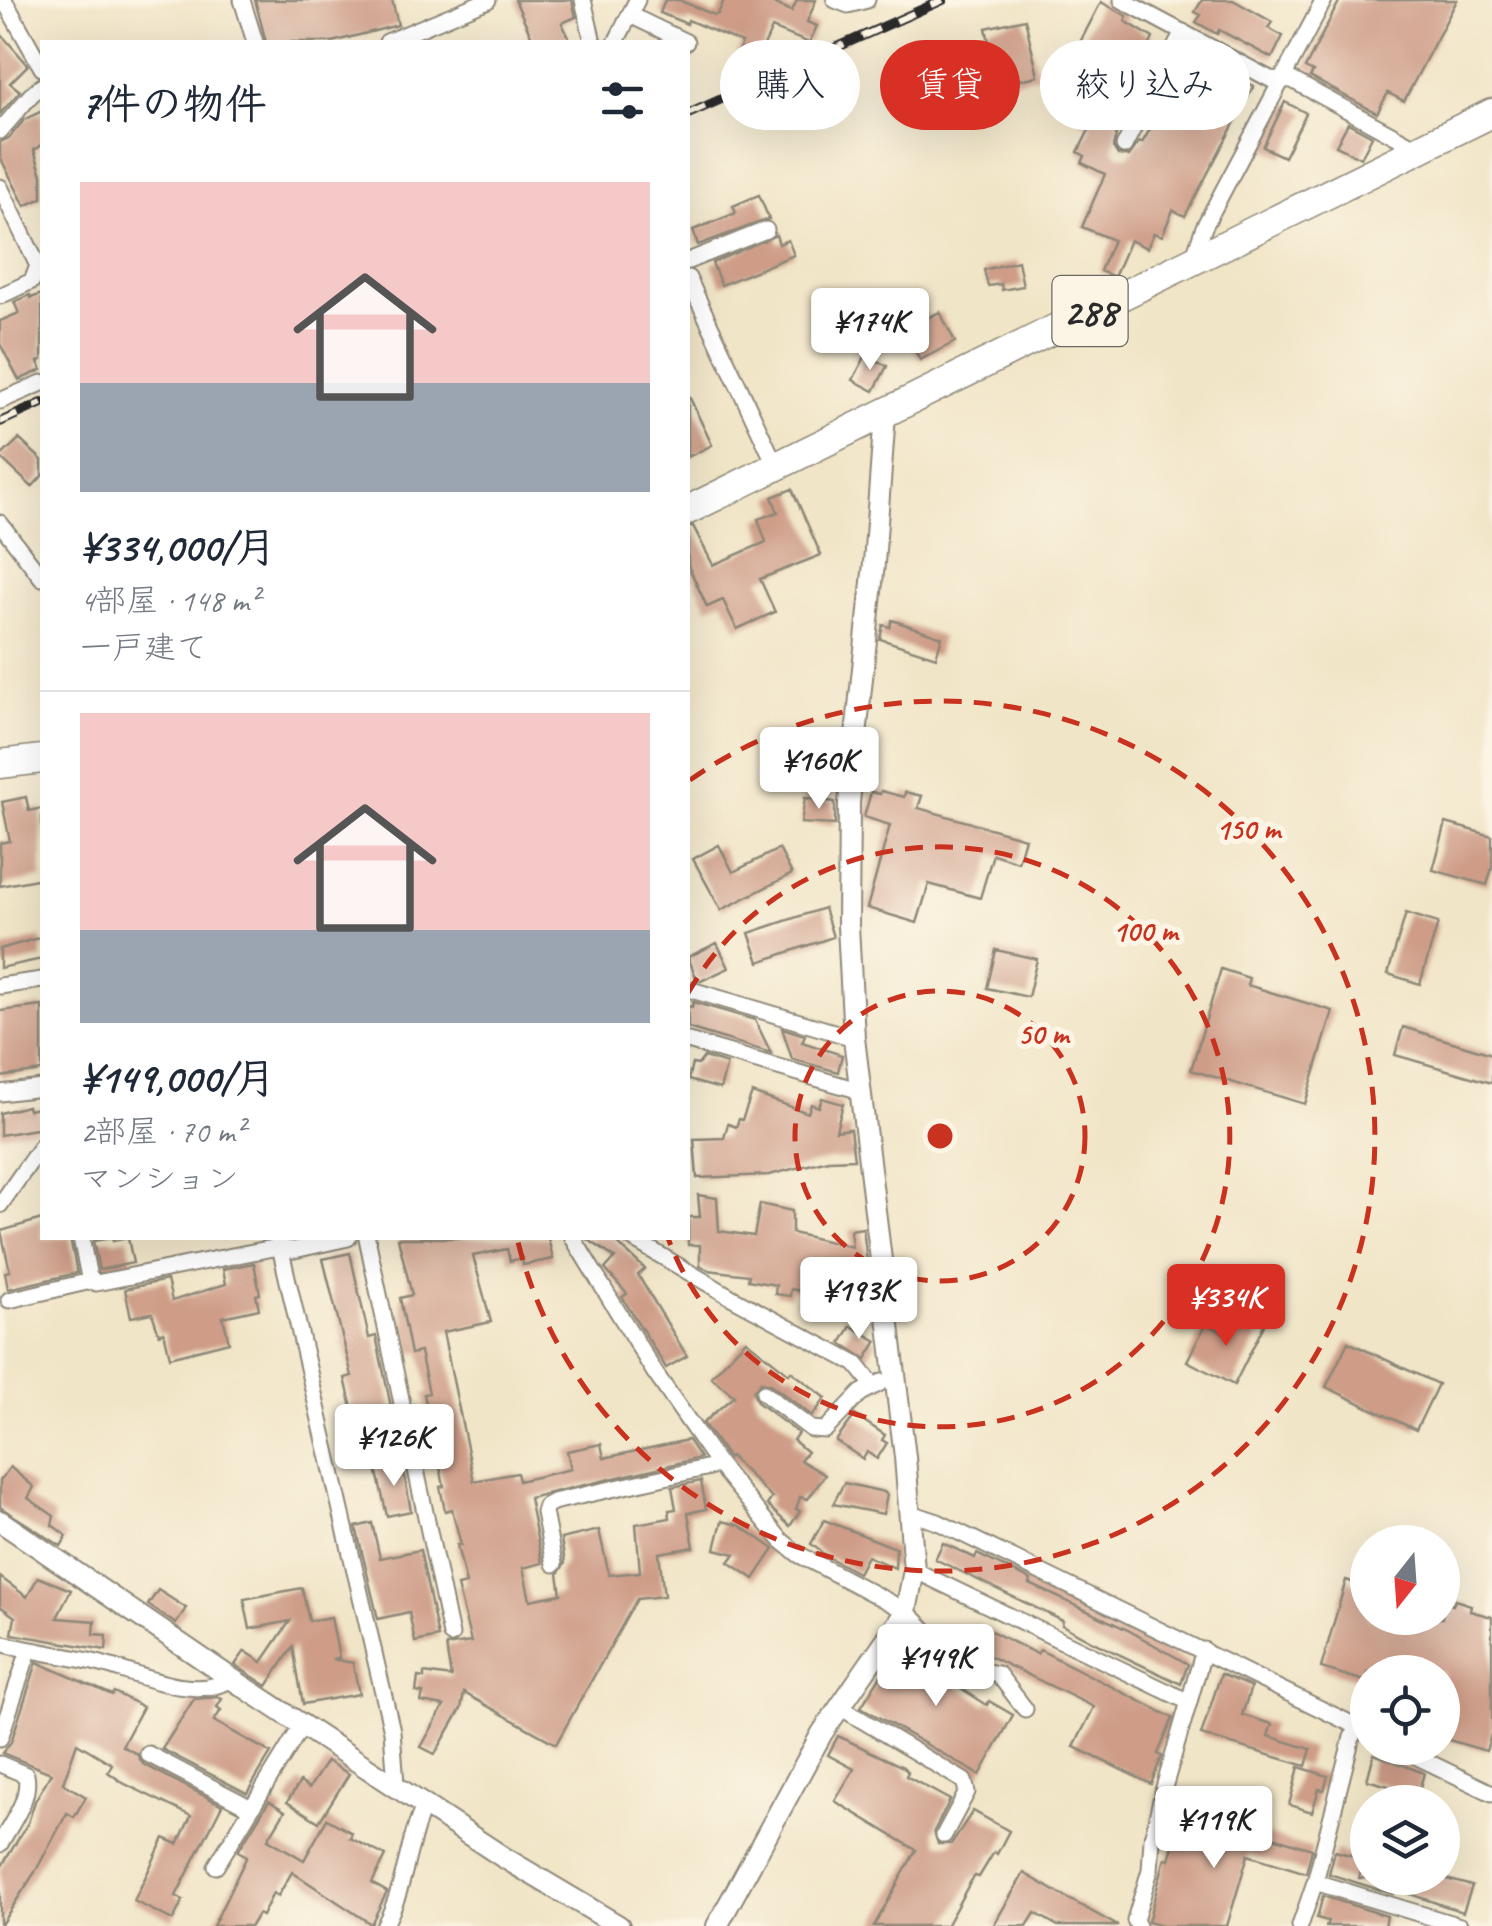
<!DOCTYPE html>
<html lang="ja">
<head>
<meta charset="utf-8">
<style>
	body { margin:0; font-family:Caveat,"Klee One",sans-serif; background:#f6f6f7; color:#1f2937; height:100vh; display:flex; flex-direction:column; font-size:38px; white-space:nowrap }
	* { box-sizing:border-box; margin:0 }
	p { font-size:32px; color:#747a83 }
	.icon { flex:none; width:55px; height:55px; fill:none; stroke:currentColor; stroke-width:2; stroke-linecap:round; stroke-linejoin:round }
	.map { position:relative; flex:1; overflow:hidden }
	.drawer { position:absolute; left:40px; top:40px; width:650px; height:1200px; display:flex; flex-direction:column; background:#fff; border-radius:0px; box-shadow:0 10px 40px #0002 }
	.drawer>* { flex:none }
	.banner { position:absolute; left:720px; top:40px; width:620px; height:90px; display:flex; gap:20px }
	.needle { width:65px; rotate:197deg }
	.controls { position:absolute; left:1350px; top:1525px; display:grid; gap:20px }
	.controls a { display:grid; place-items:center; width:110px; height:110px; border-radius:50%; background:#fff; box-shadow:0 10px 40px #0002; font-size:50px }
	.price { position:absolute; translate:-50% -85px; padding:0 22px; border-radius:10px; background:#fff; color:#222; font-size:32px; line-height:65px; filter:drop-shadow(0 2px 5px #0008) }
	.price::after { content:''; position:absolute; left:50%; top:60px; width:30px; height:22px; margin-left:-15px; background:inherit; clip-path:polygon(0 0,100% 0,50% 100%) }
	.price.current { background:#d93025; color:#fff }
	ul { padding:0; list-style:none }
	li { display:grid; align-content:center; gap:20px; height:530px; padding:0 40px }
	li+li { border-top:2px solid #e0e1e3 }
	li span { display:grid; place-items:center; height:310px; border-radius:0px; color:#555 }
	li>.icon { margin-inline-start:auto }
	span .icon { width:180px; height:180px; fill:#fffc; stroke-width:1 }
	li b { font-size:42px }
	h2 { display:flex; justify-content:space-between; align-items:center; height:120px; padding:0 40px; font-size:42px }
	.chip { padding:0 35px; border-radius:45px; background:#fff; box-shadow:0 10px 40px #0002; font-size:35px; line-height:90px }
	.chip.current { background:#d93025; color:#fff }
	.map>svg:first-child { display:block }
	.building { fill:#ce9c87 }
	.lines { fill:none; stroke-linecap:round; stroke-linejoin:round }
	.minor-casing { stroke:#8e8879; stroke-width:19 }
	.tertiary-casing { stroke:#8e8879; stroke-width:24 }
	.trunk-casing { stroke:#8e8879; stroke-width:31 }
	.minor { stroke:#fff; stroke-width:15 }
	.tertiary { stroke:#fff; stroke-width:20 }
	.trunk { stroke:#fff; stroke-width:28 }
	.rail-casing { stroke:#2b2b2b; stroke-width:10 }
	.rail { stroke:#fcf5e5; stroke-width:6; stroke-dasharray:19; stroke-linecap:butt }
	.ring { fill:none; stroke:#c8321e; stroke-width:5; stroke-dasharray:18 12 }
	.labels { text-anchor:middle; stroke-width:10; stroke-linejoin:round; paint-order:stroke }
	.shield { fill:#fcf5e5; stroke:#6a6863; stroke-width:2.5 }
	.shield-label { font-size:40px; font-weight:bold; fill:#2b2b2b }
	.centre { fill:#c8321e; stroke:#fcf5e5; stroke-width:5 }
	.ring-label { font-size:30px; text-anchor:middle; font-weight:bold; fill:#c8321e; stroke:#fcf5e5; stroke-width:10; stroke-linejoin:round; paint-order:stroke }
</style>
</head>
<body>
<div class="map">
<svg width="1492" height="1926" viewBox="0 0 1492 1926">
	<rect width="100%" height="100%" fill="#fcf5e5"/>
	<filter id="ink" filterUnits="userSpaceOnUse"><feTurbulence type="fractalNoise" baseFrequency=".01" numOctaves="2"/><feDisplacementMap in="SourceGraphic" scale="20" xChannelSelector="R" yChannelSelector="G"/><feConvolveMatrix kernelMatrix="1 2 1 2 8 2 1 2 1" color-interpolation-filters="sRGB"/></filter>
	<filter id="wash" filterUnits="userSpaceOnUse"><feTurbulence type="fractalNoise" baseFrequency=".0048" numOctaves="4" result="noise"/><feDisplacementMap in="SourceGraphic" scale="40" xChannelSelector="R" yChannelSelector="G"/><feGaussianBlur stdDeviation="2.25" result="paint"/><feColorMatrix in="noise" values="0 0 0 0 0 0 0 0 0 0 0 0 0 0 0 0 0 1.4 0 .05"/><feComposite in="paint" operator="in"/></filter>
	<g filter="url(#wash)">
		<rect width="100%" height="100%" fill="#f1e5c7"/>
		<g id="blocks">
			<g class="building">
				<polygon points="255,0 392,0 398,25 332,42 266,42"/>
				<polygon points="515,0 572,0 576,17 562,23 571,42 534,42"/>
				<polygon points="665,0 679,0 714,15 718,14 724,0 766,0 792,11 797,0 816,0 807,22 817,26 809,43 772,28 757,62 737,54 742,43 688,20 687,24 660,13"/>
				<polygon points="1202,0 1233,0 1272,22 1268,28 1283,36 1272,58 1219,30 1217,34 1196,22 1201,15 1195,12"/>
				<polygon points="1340,0 1457,0 1404,101 1388,93 1377,113 1310,77 1313,72 1305,68"/>
				<polygon points="1101,2 1127,16 1125,21 1153,38 1141,64 1150,68 1139,88 1134,85 1116,119 1120,121 1113,147 1118,155 1129,156 1139,142 1142,143 1161,110 1167,113 1197,62 1222,76 1225,71 1254,86 1185,216 1173,210 1162,236 1154,233 1147,248 1130,240 1114,277 1100,271 1113,240 1082,227 1105,174 1082,163 1085,156 1078,152 1091,126 1079,120 1086,107 1067,97 1076,79 1064,73"/>
				<polygon points="1025,19 1038,76 1006,83 1003,68 995,70 986,28"/>
				<polygon points="0,33 28,65 10,83 20,91 0,114"/>
				<polygon points="1285,102 1306,113 1284,157 1263,147"/>
				<polygon points="42,111 42,145 34,150 42,175 42,198 25,206 0,157 0,142 9,138 24,120"/>
				<polygon points="1348,123 1372,136 1361,158 1336,146"/>
				<polygon points="759,195 769,219 698,245 693,230 736,213 733,206"/>
				<polygon points="776,235 779,244 788,240 794,255 721,285 712,263"/>
				<polygon points="1018,261 1023,286 1002,290 1001,284 988,286 984,270"/>
				<polygon points="42,294 42,360 38,362 42,370 19,380 0,344 0,321 19,313 14,302 30,295 31,298"/>
				<polygon points="915,294 927,318 940,312 955,342 920,360 892,305"/>
				<polygon points="866,355 887,366 874,391 853,380"/>
				<polygon points="688,394 712,445 688,457"/>
				<polygon points="19,439 42,460 42,476 32,487 0,457"/>
				<polygon points="792,489 821,555 760,579 775,612 737,629 723,600 707,607 688,565 688,527 693,526 713,565 766,542 758,519 778,512 772,497"/>
				<polygon points="892,620 942,637 936,657 880,639 883,625 890,627"/>
				<polygon points="881,791 904,797 905,792 922,796 918,808 1025,838 1018,862 993,854 980,898 929,884 917,923 867,908 890,825 864,817 871,792 880,794"/>
				<polygon points="26,797 29,811 42,808 42,878 0,886 0,843 10,841 2,802"/>
				<polygon points="805,798 835,802 835,825 801,823"/>
				<polygon points="1446,823 1492,836 1492,868 1487,885 1433,870"/>
				<polygon points="719,845 733,872 779,849 792,874 721,910 693,859"/>
				<polygon points="824,908 833,937 759,962 749,933"/>
				<polygon points="1406,913 1438,923 1420,984 1388,974"/>
				<polygon points="42,937 42,959 0,968 0,949"/>
				<polygon points="717,943 729,968 701,981 697,980 688,957"/>
				<polygon points="996,950 1037,959 1028,997 987,988"/>
				<polygon points="1221,969 1249,978 1247,985 1333,1011 1305,1104 1191,1070"/>
				<polygon points="693,1002 755,1020 771,1053 688,1028 688,1006 692,1007"/>
				<polygon points="42,1006 42,1071 0,1077 0,1011"/>
				<polygon points="1403,1027 1492,1054 1492,1083 1395,1055"/>
				<polygon points="782,1028 805,1035 802,1042 842,1055 838,1072 792,1059"/>
				<polygon points="704,1057 727,1064 720,1089 688,1080 692,1064 698,1065"/>
				<polygon points="752,1093 808,1113 811,1104 819,1107 822,1098 843,1104 836,1131 850,1129 854,1159 828,1160 769,1175 697,1178 694,1139 724,1138 728,1124 736,1127 739,1119 742,1120"/>
				<polygon points="27,1106 28,1110 39,1108 42,1128 0,1135 0,1113"/>
				<polygon points="698,1195 717,1198 719,1231 754,1236 760,1204 792,1211 792,1233 852,1247 850,1230 863,1228 868,1270 864,1270 857,1304 791,1289 790,1296 775,1294 776,1285 748,1280 749,1275 708,1270 700,1266 700,1245 688,1245 688,1217 700,1217"/>
				<polygon points="42,1219 42,1238 70,1238 77,1273 8,1289 5,1272 10,1271 1,1231"/>
				<polygon points="112,1238 113,1241 128,1238 133,1263 99,1270 93,1241"/>
				<polygon points="398,1238 548,1238 553,1259 523,1265 522,1258 510,1261 507,1249 473,1256 491,1322 443,1332 474,1481 517,1473 519,1481 571,1469 567,1451 601,1444 604,1458 688,1440 700,1458 529,1498 542,1563 523,1568 530,1600 561,1594 558,1574 565,1563 561,1539 599,1530 609,1575 640,1572 636,1524 670,1518 669,1510 676,1509 672,1487 701,1481 706,1509 688,1513 694,1547 659,1553 664,1596 637,1599 556,1744 464,1693 461,1709 435,1754 421,1747 444,1706 421,1702 423,1693 416,1692 418,1677 424,1678 424,1673 451,1677 446,1646 471,1642 457,1586 466,1584 457,1545 461,1545 452,1509 445,1511 440,1487 444,1486 424,1394 429,1393 420,1352 411,1354 400,1298 412,1295"/>
				<polygon points="586,1238 612,1238 645,1269 638,1275 687,1356 666,1368 622,1297 627,1294 605,1269 615,1258"/>
				<polygon points="350,1253 369,1338 376,1336 394,1421 380,1424 386,1452 368,1456 362,1428 357,1429 345,1378 352,1376 323,1259"/>
				<polygon points="254,1263 260,1294 256,1295 259,1309 223,1317 229,1342 170,1357 164,1332 159,1334 152,1313 131,1317 125,1289 167,1280 172,1301 226,1284 223,1269"/>
				<polygon points="1241,1313 1264,1325 1234,1385 1187,1361 1206,1324 1230,1336"/>
				<polygon points="851,1326 877,1341 866,1359 841,1343"/>
				<polygon points="746,1340 789,1374 791,1371 826,1398 812,1416 770,1384 761,1382 753,1391 757,1402 798,1433 793,1440 807,1452 800,1460 825,1475 808,1499 800,1497 796,1509 800,1511 790,1526 767,1505 772,1498 730,1456 728,1458 703,1423 734,1396 711,1377"/>
				<polygon points="1348,1342 1438,1384 1416,1430 1326,1387"/>
				<polygon points="855,1415 885,1435 882,1440 887,1443 877,1459 867,1452 863,1459 836,1441"/>
				<polygon points="402,1462 411,1511 387,1516 376,1468"/>
				<polygon points="10,1467 34,1487 28,1498 54,1516 52,1525 67,1536 61,1546 0,1507 0,1481"/>
				<polygon points="844,1483 884,1492 887,1495 883,1514 833,1504"/>
				<polygon points="824,1520 896,1548 895,1568 867,1556 858,1573 828,1557 811,1544"/>
				<polygon points="722,1521 739,1525 774,1549 754,1579 729,1562 735,1554 715,1549"/>
				<polygon points="372,1523 380,1558 420,1550 438,1637 415,1642 409,1612 378,1619 356,1527"/>
				<polygon points="943,1543 975,1558 977,1554 1031,1580 1030,1584 1128,1630 1188,1664 1181,1684 1093,1642 1062,1625 1063,1621 935,1559"/>
				<polygon points="0,1577 27,1597 38,1577 71,1590 57,1618 95,1621 94,1634 107,1635 106,1650 12,1634 15,1617 0,1606"/>
				<polygon points="1346,1580 1368,1587 1368,1618 1442,1618 1442,1602 1453,1605 1455,1600 1471,1605 1470,1611 1492,1617 1492,1731 1486,1751 1445,1739 1447,1735 1442,1733 1442,1672 1368,1672 1368,1682 1321,1668"/>
				<polygon points="302,1588 309,1621 331,1617 339,1658 332,1659 353,1663 359,1694 303,1704 293,1647 267,1686 235,1665 245,1651 262,1662 290,1621 250,1629 244,1599"/>
				<polygon points="158,1590 186,1608 176,1624 148,1605"/>
				<polygon points="989,1630 1037,1654 1040,1650 1173,1718 1158,1754 1162,1756 1151,1784 1074,1747 1094,1707 979,1651"/>
				<polygon points="905,1637 932,1653 925,1665 987,1705 989,1701 1013,1715 980,1775 861,1707"/>
				<polygon points="37,1662 112,1695 114,1692 143,1707 122,1746 137,1754 143,1764 222,1805 176,1896 183,1900 173,1920 134,1901 164,1838 178,1844 191,1816 123,1783 108,1772 112,1764 77,1743 63,1783 86,1797 74,1817 67,1813 35,1872 0,1926 0,1869 28,1823 35,1801 51,1773 2,1753 11,1742"/>
				<polygon points="1221,1674 1251,1687 1242,1715 1272,1724 1268,1736 1311,1749 1306,1766 1201,1735"/>
				<polygon points="218,1697 222,1699 217,1707 221,1710 214,1721 271,1753 247,1793 162,1749 194,1699"/>
				<polygon points="838,1736 903,1767 908,1772 906,1776 950,1800 934,1831 938,1844 951,1844 973,1811 1009,1831 997,1854 994,1852 979,1877 975,1876 971,1881 946,1926 874,1926 916,1850 835,1801 854,1769 828,1755"/>
				<polygon points="1374,1754 1424,1773 1418,1794 1367,1780"/>
				<polygon points="327,1761 349,1774 319,1822 287,1802 300,1782 309,1788"/>
				<polygon points="1299,1767 1328,1776 1324,1790 1319,1789 1312,1812 1289,1805"/>
				<polygon points="269,1801 285,1811 268,1839 304,1860 327,1819 352,1833 350,1838 386,1856 372,1883 387,1892 371,1924 292,1872 278,1896 273,1893 262,1916 258,1914 251,1926 213,1926 247,1856 238,1851"/>
				<polygon points="1182,1816 1222,1825 1223,1821 1312,1849 1306,1873 1248,1855 1227,1926 1162,1926 1148,1922 1165,1858 1169,1859"/>
				<polygon points="1335,1851 1364,1859 1359,1878 1443,1878 1472,1886 1463,1912 1395,1889 1393,1894 1329,1874"/>
				<polygon points="1024,1873 1060,1894 1118,1926 1058,1926 1035,1913 1027,1926 993,1926"/>
				<polygon points="1323,1896 1387,1916 1385,1926 1326,1926 1328,1921 1317,1918"/>
			</g>
		</g>
	</g>
	<g filter="url(#ink)">
		<use href="#blocks" fill-opacity="0" stroke="#8e8879" stroke-width="2.5"/>
		<g class="lines">
			<defs>
				<g id="minor">
					<polyline points="4,0 42,68"/>
					<polyline points="242,0 255,42"/>
					<polyline points="583,0 593,42"/>
					<polyline points="835,0 848,5 867,0"/>
					<polyline points="1122,0 1270,79 1292,80 1419,149"/>
					<polyline points="630,15 686,42"/>
					<polyline points="387,42 488,0"/>
					<polyline points="616,42 637,0"/>
					<polyline points="0,131 31,95 42,86"/>
					<polyline points="1124,146 1183,32"/>
					<polyline points="0,187 38,266 32,281 0,296"/>
					<polyline points="1196,259 1196,250 1204,227 1324,0"/>
					<polyline points="688,261 766,230"/>
					<polyline points="688,278 777,468"/>
					<polyline points="0,401 42,383"/>
					<polyline points="0,523 42,578"/>
					<polyline points="0,986 42,980"/>
					<polyline points="688,989 854,1038"/>
					<polyline points="688,1041 861,1091"/>
					<polyline points="0,1093 42,1088"/>
					<polyline points="0,1205 42,1145"/>
					<polyline points="81,1238 89,1277 96,1283 273,1248 294,1250 348,1238"/>
					<polyline points="278,1238 392,1731 396,1784"/>
					<polyline points="367,1238 451,1635"/>
					<polyline points="573,1238 655,1373 719,1465 781,1540 798,1554 906,1611 963,1667 998,1674 1025,1709"/>
					<polyline points="631,1238 731,1297 856,1364 873,1385"/>
					<polyline points="9,1300 91,1281"/>
					<polyline points="764,1393 811,1429 825,1430 861,1393 882,1382"/>
					<polyline points="910,1513 938,1522 1368,1732"/>
					<polyline points="554,1564 544,1512 546,1506 553,1502 719,1465"/>
					<polyline points="914,1570 1189,1702"/>
					<path d="M0,1643C31,1651 62,1655 93,1662C135,1671 191,1703 232,1679"/>
					<polyline points="840,1707 964,1781 967,1792 944,1835"/>
					<polyline points="0,1738 29,1650"/>
					<polyline points="1399,1748 1492,1793"/>
					<polyline points="148,1754 251,1808"/>
					<path d="M0,1764L26,1775C31,1799 11,1823 0,1844"/>
					<polyline points="216,1866 303,1724"/>
					<polyline points="1315,1882 1460,1926"/>
					<path d="M384,1926C406,1888 406,1844 425,1804"/>
					<polyline points="1138,1926 1135,1920 1150,1870 1152,1839 1163,1791 1204,1650"/>
					<polyline points="1300,1926 1315,1882 1352,1737"/>
				</g>
				<g id="tertiary">
					<polyline points="0,1521 232,1679 503,1857 619,1926"/>
					<polyline points="717,1926 822,1733 906,1611 914,1570 905,1457 854,1038 848,926 849,803 874,563 885,414"/>
				</g>
				<g id="trunk">
					<polyline points="688,510 1492,113"/>
					<polyline points="0,764 42,759"/>
				</g>
			</defs>
			<use href="#minor" class="minor-casing"/>
			<use href="#tertiary" class="tertiary-casing"/>
			<use href="#trunk" class="trunk-casing"/>
			<use href="#minor" class="minor"/>
			<use href="#tertiary" class="tertiary"/>
			<use href="#trunk" class="trunk"/>
			<defs>
				<g id="rail">
					<polyline points="688,114 943,0"/>
					<polyline points="0,422 42,403"/>
				</g>
			</defs>
			<use href="#rail" class="rail-casing"/>
			<use href="#rail" class="rail"/>
		</g>
	</g>
	<g class="ring">
		<circle cx="940" cy="1136" r="145"/>
		<path d="M688 993A290 290 0 1 1 668 1238"/>
		<path d="M690 780A435 435 0 1 1 517 1238"/>
	</g>
	<g class="labels">
		<rect class="shield" x="1052.5" y="276" width="75" height="70" rx="8"/>
		<g class="shield-label">
			<text x="1090" y="325">288</text>
		</g>
	</g>
	<circle cx="940" cy="1136" r="15" class="centre"/>
	<g class="ring-label">
		<text x="1248" y="839">150 m</text>
		<text x="1145" y="941">100 m</text>
		<text x="1043" y="1044">50 m</text>
	</g>
</svg>
<div class="controls">
<a><svg class="needle" viewBox="-14 -14 28 28"><path d="M0-13l5 13h-10z" fill="#e53935"/><path d="M0 13l5-13h-10z" fill="#747a83"/></svg></a>
<a><svg class="icon" aria-label="locate" viewBox="0 0 24 24"><circle cx="12" cy="12" r="6"/><path d="M12 2v4M12 18v4M2 12h4M18 12h4"/></svg></a>
<a><svg class="icon" aria-label="layers" viewBox="0 0 24 24"><path d="M12 4l9 5-9 5-9-5zM3 14l9 5 9-5"/></svg></a>
</div>
<b class="price" style="left:870px;top:373px">¥174K</b>
<b class="price" style="left:819px;top:812px">¥160K</b>
<b class="price" style="left:859px;top:1342px">¥193K</b>
<b class="price current" style="left:1226px;top:1349px">¥334K</b>
<b class="price" style="left:394px;top:1489px">¥126K</b>
<b class="price" style="left:936px;top:1709px">¥149K</b>
<b class="price" style="left:1214px;top:1871px">¥119K</b>
<div class="banner">
<a class="chip">購入</a>
<a class="chip current">賃貸</a>
<a class="chip">絞り込み</a>
</div>
<section class="drawer">
<h2>7件の物件<svg class="icon" aria-label="filters" viewBox="0 0 24 24"><path d="M4 7h16M4 17h16"/><circle cx="9" cy="7" r="2"/><circle cx="15" cy="17" r="2"/></svg></h2>
<ul>
<li><span style="background:linear-gradient(#f6c9c9 65%,#9aa5b1 0)"><svg class="icon" aria-label="home" viewBox="0 0 24 24"><path d="M3 11l9-7 9 7M6 9v11h12V9"/></svg></span><div><b>¥334,000/月</b><p>4部屋 · 148 m²</p><p>一戸建て</p></div></li>
<li><span style="background:linear-gradient(#f6c9c9 70%,#9aa5b1 0)"><svg class="icon" aria-label="home" viewBox="0 0 24 24"><path d="M3 11l9-7 9 7M6 9v11h12V9"/></svg></span><div><b>¥149,000/月</b><p>2部屋 · 70 m²</p><p>マンション</p></div></li>
</ul>
</section>
</div>
</body>
</html>
